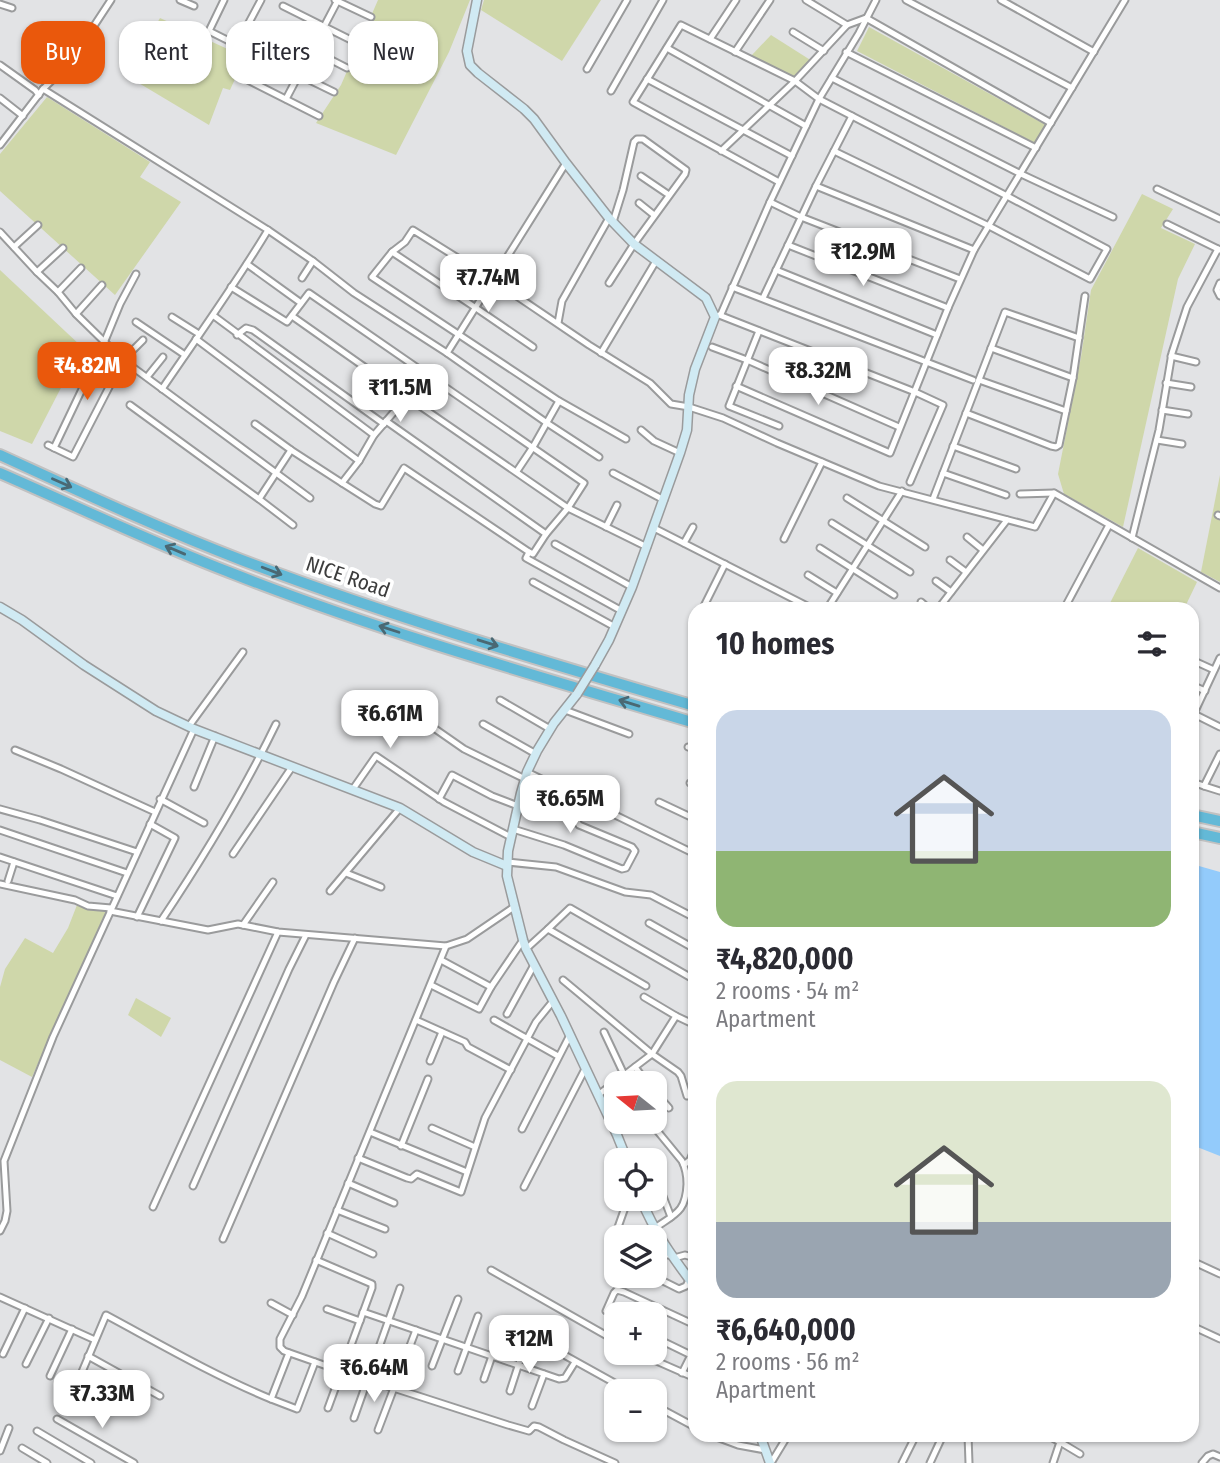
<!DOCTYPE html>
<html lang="en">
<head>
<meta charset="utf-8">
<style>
	body { margin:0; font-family:"Fira Sans Condensed",sans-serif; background:#f7f7f7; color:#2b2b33; height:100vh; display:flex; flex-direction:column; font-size:26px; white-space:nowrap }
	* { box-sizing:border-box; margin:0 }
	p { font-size:23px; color:#7c7c81 }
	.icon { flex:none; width:38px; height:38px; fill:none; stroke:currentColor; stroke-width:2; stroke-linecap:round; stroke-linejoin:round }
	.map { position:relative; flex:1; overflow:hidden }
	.drawer { position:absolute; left:688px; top:602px; width:511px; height:840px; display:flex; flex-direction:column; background:#fff; border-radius:21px; box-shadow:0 2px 5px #0004 }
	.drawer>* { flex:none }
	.top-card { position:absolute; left:21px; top:21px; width:562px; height:63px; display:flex; gap:14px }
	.needle { width:46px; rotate:288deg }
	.fabs { position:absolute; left:604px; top:1071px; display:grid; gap:14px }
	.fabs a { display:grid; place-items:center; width:63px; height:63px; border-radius:14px; background:#fff; box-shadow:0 2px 5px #0004; font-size:35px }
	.price { position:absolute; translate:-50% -60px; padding:0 16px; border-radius:14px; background:#fff; color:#222; font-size:23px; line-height:46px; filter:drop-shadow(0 2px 4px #0008) }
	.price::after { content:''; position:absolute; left:50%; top:42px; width:21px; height:16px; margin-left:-10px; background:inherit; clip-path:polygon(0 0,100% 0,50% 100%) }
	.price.selected { background:#ea580c; color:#fff }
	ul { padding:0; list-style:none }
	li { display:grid; align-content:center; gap:14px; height:371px; padding:0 28px }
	li span { display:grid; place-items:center; height:217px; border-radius:21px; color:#555 }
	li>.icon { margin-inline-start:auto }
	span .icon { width:126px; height:126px; fill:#fffc; stroke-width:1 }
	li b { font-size:30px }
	h2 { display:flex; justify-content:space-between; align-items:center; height:84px; padding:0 28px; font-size:30px }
	.chip { padding:0 24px; border-radius:21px; background:#fff; box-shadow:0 2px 5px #0004; font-size:24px; line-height:63px }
	.chip.selected { background:#ea580c; color:#fff }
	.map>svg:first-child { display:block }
	.green { fill:#cfd7aa }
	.water { fill:#93cbfb }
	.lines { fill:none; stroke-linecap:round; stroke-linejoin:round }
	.street-casing { stroke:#9a9b9c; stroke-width:9 }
	.secondary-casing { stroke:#9a9b9c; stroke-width:11 }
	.highway-casing { stroke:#c1c1c1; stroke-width:14 }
	.street { stroke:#fff; stroke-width:5 }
	.secondary { stroke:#d0eaf3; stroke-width:8 }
	.highway { stroke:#63b9d7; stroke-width:10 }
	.secondary-bridge-casing { stroke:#9a9b9c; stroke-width:11; stroke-linecap:butt }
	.secondary-bridge { stroke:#d0eaf3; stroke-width:8 }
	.oneway { stroke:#4a6873 }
	.labels { text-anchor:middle; stroke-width:7; stroke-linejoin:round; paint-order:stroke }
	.street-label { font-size:21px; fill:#3d3d3d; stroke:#fff }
</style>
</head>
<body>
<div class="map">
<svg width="1220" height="1463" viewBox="0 0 1220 1463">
	<rect width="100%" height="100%" fill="#e2e3e5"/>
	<g class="green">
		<polygon points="378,0 470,0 449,52 396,155 316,123 341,85"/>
		<polygon points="484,0 601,0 562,61 481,10"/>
		<polygon points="160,18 245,57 230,90 223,88 209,125 127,76"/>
		<polygon points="869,27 1046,125 1035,143 857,51"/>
		<polygon points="771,35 812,61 793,77 751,56"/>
		<polygon points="47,97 150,162 140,177 181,202 115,295 0,191 0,154"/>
		<polygon points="1142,194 1173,209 1161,228 1195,244 1178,279 1123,527 1064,494 1058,474 1081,357 1091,290"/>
		<polygon points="0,270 82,347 32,444 0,431"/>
		<polygon points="1220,475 1220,582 1201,572"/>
		<polygon points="1138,548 1197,582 1184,609 1107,609"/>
		<polygon points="77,905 90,909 106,911 32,1077 0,1060 0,987 5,969 25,938 53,953 68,928"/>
		<polygon points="136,998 171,1018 161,1037 128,1015"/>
	</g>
	<polygon class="water" points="1192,864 1220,872 1220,1156 1192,1145"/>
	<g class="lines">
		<defs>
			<g id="street">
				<polyline points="180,0 194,6"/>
				<polyline points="224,0 209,31 237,45 261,0"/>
				<polyline points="335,0 371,17"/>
				<polyline points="806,0 847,25"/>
				<polyline points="906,0 1072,88"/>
				<polyline points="1001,0 1094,52"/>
				<polyline points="0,4 12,8"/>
				<polyline points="283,6 355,42"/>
				<polyline points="265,26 347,68"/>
				<polyline points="793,32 824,51"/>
				<polyline points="710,39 736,0"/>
				<polyline points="667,48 806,126"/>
				<polyline points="252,52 334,92"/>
				<polyline points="735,52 770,0"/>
				<polyline points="846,52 1036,148"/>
				<polyline points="0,65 35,90 39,95"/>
				<polyline points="587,69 627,0"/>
				<polyline points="238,75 319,116"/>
				<polyline points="832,78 1021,174 1113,217"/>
				<polyline points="647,79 792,156"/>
				<polyline points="43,89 268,230 313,261 354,293 447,353 547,423 599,457"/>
				<polyline points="611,91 663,0"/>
				<polyline points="0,98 23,116"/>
				<polyline points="286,99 338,0"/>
				<polyline points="0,145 43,89 69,64 111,0"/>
				<polyline points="721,151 795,81 681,25 633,102 779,182"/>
				<polyline points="834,151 989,226 1090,279 1107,249 1007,196 819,99 795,81 847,25 866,18 1051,123"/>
				<polyline points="641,176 669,195"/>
				<polyline points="816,186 974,250"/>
				<polyline points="1157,189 1220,219"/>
				<polyline points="770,202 801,217 960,279"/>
				<polyline points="639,203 654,215"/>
				<polyline points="1167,224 1220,250"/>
				<polyline points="0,232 37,272 58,292 76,314 123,360 310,498"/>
				<polyline points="788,245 948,308"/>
				<polyline points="14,247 38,225"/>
				<polyline points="392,252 405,242 413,230 493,280 589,345 650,383 671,404 689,407 723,418 777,443 879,486 1035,527 1054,493 1220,588"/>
				<polyline points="247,264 301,303"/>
				<polyline points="776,270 937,335"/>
				<polyline points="37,272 63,248"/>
				<polyline points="302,278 313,261"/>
				<polyline points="609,283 634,244 685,174 686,170 643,139 637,139 634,142 623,190 613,222"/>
				<polyline points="1220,283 1217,290 1220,296"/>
				<polyline points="231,287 287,322 309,293 584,483 568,508 407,397 374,435"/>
				<polyline points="732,287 973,380"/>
				<polyline points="58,292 81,268"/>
				<polyline points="763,298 816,186 852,116"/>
				<polyline points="76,314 102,285"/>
				<polyline points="721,314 770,202 819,99 859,33 876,0"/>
				<polyline points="719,315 915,392 943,405 910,482"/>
				<polyline points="214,316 374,435 359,461 342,483 291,450 255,424"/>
				<polyline points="292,316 407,397 424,373"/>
				<polyline points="172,317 199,334"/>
				<polyline points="136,322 185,355"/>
				<polyline points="558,323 562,301 609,218"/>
				<polyline points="759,331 729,406 779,426"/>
				<polyline points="237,335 246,328 253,330 384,424"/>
				<polyline points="196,339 359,461"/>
				<polyline points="712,347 747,360 899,427"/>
				<polyline points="991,348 1073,378"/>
				<polyline points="447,353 566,163"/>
				<polyline points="601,353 656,261"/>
				<polyline points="1171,356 1196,362"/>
				<polyline points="147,377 163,357"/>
				<polyline points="979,380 1066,411"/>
				<polyline points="1166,383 1191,387"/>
				<polyline points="736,386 890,453 948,308 974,250 1125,0"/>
				<path d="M162,389C198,336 235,285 268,230"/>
				<polyline points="559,401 626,439"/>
				<polyline points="130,405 259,499 293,525"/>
				<polyline points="1162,410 1188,414"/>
				<polyline points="966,413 1051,446 1056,447 1059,445 1073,378 1085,296"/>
				<polyline points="386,421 546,534"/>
				<polyline points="641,430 654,441 680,453"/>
				<polyline points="1157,440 1182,444"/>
				<polyline points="48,445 73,457 123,360 143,340"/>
				<polyline points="953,446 1016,469"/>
				<polyline points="54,448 104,343 120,304 136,274"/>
				<polyline points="517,471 533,447 559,401 372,277 392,252 476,308 533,347"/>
				<polyline points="613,473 664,500"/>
				<polyline points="943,473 1006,495"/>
				<polyline points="342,483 375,504 381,506 404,468 529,552 526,558 622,611"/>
				<polyline points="1020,494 1054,493"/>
				<polyline points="847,498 925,547"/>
				<polyline points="259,499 291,450"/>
				<polyline points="933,499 1005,312 1079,338"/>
				<polyline points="1218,515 1220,516"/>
				<polyline points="832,523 910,572"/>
				<polyline points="606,527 617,505"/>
				<polyline points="654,528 813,609"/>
				<polyline points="967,537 983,550"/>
				<polyline points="1132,538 1159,430 1172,353 1187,307 1218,249"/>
				<polyline points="784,539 822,462"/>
				<polyline points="684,543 693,527"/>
				<polyline points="555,544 632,587"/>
				<polyline points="820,548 894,595"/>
				<polyline points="529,552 533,554 546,534 568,508 647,547"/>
				<polyline points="950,560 966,572"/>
				<polyline points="808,575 837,593"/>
				<polyline points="936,581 951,592"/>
				<polyline points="533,582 615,627"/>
				<polyline points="921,602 929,609"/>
				<polyline points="704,606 725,564"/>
				<polyline points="744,608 745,609"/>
				<polyline points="827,609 902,491"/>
				<polyline points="938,609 1007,520"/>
				<polyline points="1064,609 1109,525"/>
				<polyline points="1192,660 1214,670"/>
				<polyline points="1192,685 1205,691"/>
				<polyline points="500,700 550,729"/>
				<polyline points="408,710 464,749 525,779"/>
				<polyline points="565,710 629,734"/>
				<polyline points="1192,712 1196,709 1220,658"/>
				<polyline points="1192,713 1220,727"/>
				<polyline points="483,724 536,754"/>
				<polyline points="189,726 243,652"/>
				<polyline points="688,747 695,749"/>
				<polyline points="15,750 61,769 155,812"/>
				<polyline points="527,772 695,854"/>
				<polyline points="1192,782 1204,786 1220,754"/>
				<polyline points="690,783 695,785"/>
				<polyline points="1204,786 1220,791"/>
				<polyline points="194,787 215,736"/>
				<polyline points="353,789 376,756 444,802 511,837"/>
				<polyline points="160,799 204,823"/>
				<polyline points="439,799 452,775 492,796 518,806"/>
				<polyline points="659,802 695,819"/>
				<polyline points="0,809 40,820 137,852"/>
				<polyline points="513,829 564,845 622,869 626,868 635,851 632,847 579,825 575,818 520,796"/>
				<polyline points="0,830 127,873"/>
				<polyline points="233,854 292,767"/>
				<polyline points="0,857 117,896"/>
				<polyline points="507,862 556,867 625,892 651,895 695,918"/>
				<polyline points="346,873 381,887"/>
				<polyline points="8,881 14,862"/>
				<polyline points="0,884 75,900 88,906 111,908"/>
				<polyline points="330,891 400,808"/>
				<polyline points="110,911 208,930 238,924 278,932 446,946 467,939 514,907"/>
				<polyline points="137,917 175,838 150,824"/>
				<path d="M161,921C203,858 243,792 276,724"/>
				<polyline points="649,923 695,949"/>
				<polyline points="243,925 273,882"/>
				<polyline points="548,929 570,908 695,980"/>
				<polyline points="446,946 302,1296 280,1339 280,1347 284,1351 341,1371 508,1425 529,1431 534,1426 539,1427 564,1440 615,1463"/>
				<polyline points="526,949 548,929 646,986"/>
				<polyline points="441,960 491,987"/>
				<polyline points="563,980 652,1054 678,1072 681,1076 687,1096"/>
				<polyline points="431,985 479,1009 491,987 523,940"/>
				<polyline points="507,1014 534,965"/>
				<polyline points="676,1016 695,1025"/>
				<polyline points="416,1020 465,1042 468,1047 511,1070"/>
				<polyline points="494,1020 558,1056"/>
				<polyline points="604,1032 628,1083"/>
				<polyline points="430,1061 442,1032"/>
				<polyline points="635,1067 647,1083"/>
				<polyline points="654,1091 669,1108"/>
				<polyline points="598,1095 652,1054 676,1016 644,997"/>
				<path d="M650,1122L682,1161C686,1169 687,1176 687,1184C686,1212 675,1214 655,1228"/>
				<polyline points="432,1128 475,1147"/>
				<polyline points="522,1129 570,1035"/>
				<polyline points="370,1132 467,1172"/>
				<polyline points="401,1146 428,1079"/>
				<polyline points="648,1155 650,1160"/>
				<polyline points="358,1158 407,1178 411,1179 417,1174 461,1192 485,1118 536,1022 553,1001"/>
				<polyline points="684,1165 690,1160 695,1148"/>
				<polyline points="654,1173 671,1217"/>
				<polyline points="348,1183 394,1203"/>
				<polyline points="193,1186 289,969 306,935"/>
				<polyline points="524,1187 585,1069"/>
				<polyline points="153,1207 278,932"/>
				<polyline points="337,1210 385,1229"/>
				<polyline points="0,1231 5,1221 7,1211 4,1161 53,1037 194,729"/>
				<polyline points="327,1233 373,1254"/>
				<polyline points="626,1237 618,1233 617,1230 628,1199"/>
				<polyline points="223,1239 334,982 355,938"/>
				<polyline points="654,1252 661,1255 672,1255"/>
				<polyline points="674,1258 685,1255 695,1258"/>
				<polyline points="316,1260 372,1284 372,1288 328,1408"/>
				<polyline points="1192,1261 1220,1274"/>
				<polyline points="491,1270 616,1341"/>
				<polyline points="653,1276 679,1289 686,1286 689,1280"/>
				<polyline points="0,1297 95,1340"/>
				<polyline points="271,1303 293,1315"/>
				<polyline points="327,1309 360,1321"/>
				<polyline points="363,1312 559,1379 565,1378 575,1362"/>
				<polyline points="616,1318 606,1311 614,1293 617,1290 624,1292 695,1325"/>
				<polyline points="1192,1326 1220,1339"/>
				<polyline points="654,1337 691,1355 695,1347"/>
				<polyline points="638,1353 695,1378"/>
				<polyline points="3,1354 25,1308"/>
				<polyline points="88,1356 160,1396"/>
				<polyline points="566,1356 629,1391"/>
				<polyline points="26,1364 49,1318"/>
				<polyline points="432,1366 458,1299"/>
				<polyline points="458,1371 478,1316"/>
				<polyline points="682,1373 691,1355"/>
				<polyline points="50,1376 72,1329"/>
				<path d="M79,1379L106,1315C160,1344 213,1375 271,1399L289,1353"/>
				<polyline points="484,1379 492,1356"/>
				<polyline points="510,1391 523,1351"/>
				<polyline points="101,1396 114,1371"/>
				<polyline points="271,1399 297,1409 315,1362"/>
				<polyline points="654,1405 695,1427"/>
				<polyline points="532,1406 544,1374"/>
				<polyline points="127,1407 140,1385"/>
				<polyline points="354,1418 400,1288"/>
				<polyline points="57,1419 134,1463"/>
				<polyline points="378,1430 416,1330"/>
				<polyline points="37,1431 91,1463"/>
				<polyline points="711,1435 738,1445 765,1450"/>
				<polyline points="968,1435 969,1463"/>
				<polyline points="1047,1435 1060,1442 1053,1463"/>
				<polyline points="1060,1442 1080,1454"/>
				<polyline points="22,1448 47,1463"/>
				<polyline points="0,1451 9,1428"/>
				<polyline points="771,1463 788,1435"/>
				<polyline points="902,1463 916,1435"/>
				<polyline points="930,1463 943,1435"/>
				<polyline points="1202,1463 1208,1456 1213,1454 1220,1457"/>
			</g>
			<g id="secondary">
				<polyline points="477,0 467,51 470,65 478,73 524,109 534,119 566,163 609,218 634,244 706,298 715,317 695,369 689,395 687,430 680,453 632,587 609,640 595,665"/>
				<polyline points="0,607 22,620 84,665 156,711 194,729 400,808 473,852 507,866"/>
				<polyline points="577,694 554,723 537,751 527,772 521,793 508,851 507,876 523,940 526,949 561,1016 617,1135 627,1160"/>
				<path d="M641,1199C654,1232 674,1259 695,1287"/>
				<polyline points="760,1435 770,1463"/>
			</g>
			<g id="highway">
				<path d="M0,455C79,491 158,528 239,559C388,616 542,661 695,706"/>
				<path d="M0,473C78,507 155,544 234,574C384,633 541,677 695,723"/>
				<polyline points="1192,815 1220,821"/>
				<polyline points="1192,832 1220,838"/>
			</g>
		</defs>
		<use href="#street" class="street-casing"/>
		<use href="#secondary" class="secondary-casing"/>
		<use href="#highway" class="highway-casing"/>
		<use href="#street" class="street"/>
		<use href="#secondary" class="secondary"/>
		<use href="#highway" class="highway"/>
		<defs>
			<polyline id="secondary-bridge" points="577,694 595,665"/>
		</defs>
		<use href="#secondary-bridge" class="secondary-bridge-casing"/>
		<use href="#secondary-bridge" class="secondary-bridge"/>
	</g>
	<defs><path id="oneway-shaft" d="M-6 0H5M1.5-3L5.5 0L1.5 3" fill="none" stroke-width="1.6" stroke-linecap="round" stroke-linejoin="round" transform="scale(1.75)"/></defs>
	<g class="oneway">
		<use href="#oneway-shaft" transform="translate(62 483) rotate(24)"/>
		<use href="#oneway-shaft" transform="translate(175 550) rotate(-157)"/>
		<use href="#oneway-shaft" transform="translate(272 571) rotate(21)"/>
		<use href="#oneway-shaft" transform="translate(389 629) rotate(-162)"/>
		<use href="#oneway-shaft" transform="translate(488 643) rotate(17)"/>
		<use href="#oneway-shaft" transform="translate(629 703) rotate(-163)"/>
	</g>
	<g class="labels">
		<g class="street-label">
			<text transform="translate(348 577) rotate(19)" y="7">NICE Road</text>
		</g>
	</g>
</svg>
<div class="fabs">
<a><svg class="needle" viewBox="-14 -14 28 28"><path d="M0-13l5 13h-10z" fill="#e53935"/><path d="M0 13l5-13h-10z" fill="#7c7c81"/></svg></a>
<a><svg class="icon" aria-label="locate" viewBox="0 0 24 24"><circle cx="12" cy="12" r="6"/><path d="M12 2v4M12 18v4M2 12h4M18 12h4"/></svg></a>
<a><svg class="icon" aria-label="layers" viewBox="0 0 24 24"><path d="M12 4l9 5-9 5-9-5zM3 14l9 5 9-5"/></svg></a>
<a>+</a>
<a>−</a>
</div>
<b class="price" style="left:863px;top:288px">₹12.9M</b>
<b class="price" style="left:488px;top:314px">₹7.74M</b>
<b class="price selected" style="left:87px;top:402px">₹4.82M</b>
<b class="price" style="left:818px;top:407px">₹8.32M</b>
<b class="price" style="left:400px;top:424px">₹11.5M</b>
<b class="price" style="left:390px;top:750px">₹6.61M</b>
<b class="price" style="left:570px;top:835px">₹6.65M</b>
<b class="price" style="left:529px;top:1375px">₹12M</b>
<b class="price" style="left:374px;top:1404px">₹6.64M</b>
<b class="price" style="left:102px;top:1430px">₹7.33M</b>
<div class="top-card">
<a class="chip selected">Buy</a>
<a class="chip">Rent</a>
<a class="chip">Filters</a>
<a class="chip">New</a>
</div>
<section class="drawer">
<h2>10 homes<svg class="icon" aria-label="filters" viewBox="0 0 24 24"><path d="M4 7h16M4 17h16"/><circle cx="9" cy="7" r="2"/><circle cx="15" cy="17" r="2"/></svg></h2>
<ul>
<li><span style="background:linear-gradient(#c9d6e8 65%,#8fb573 0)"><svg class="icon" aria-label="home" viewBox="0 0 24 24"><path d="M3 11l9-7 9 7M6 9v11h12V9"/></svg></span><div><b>₹4,820,000</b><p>2 rooms · 54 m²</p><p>Apartment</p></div></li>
<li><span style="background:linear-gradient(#dfe7d0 65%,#9aa5b1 0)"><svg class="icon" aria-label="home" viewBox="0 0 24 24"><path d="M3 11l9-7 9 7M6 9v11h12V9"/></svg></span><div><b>₹6,640,000</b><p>2 rooms · 56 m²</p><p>Apartment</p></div></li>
</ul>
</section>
</div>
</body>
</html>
